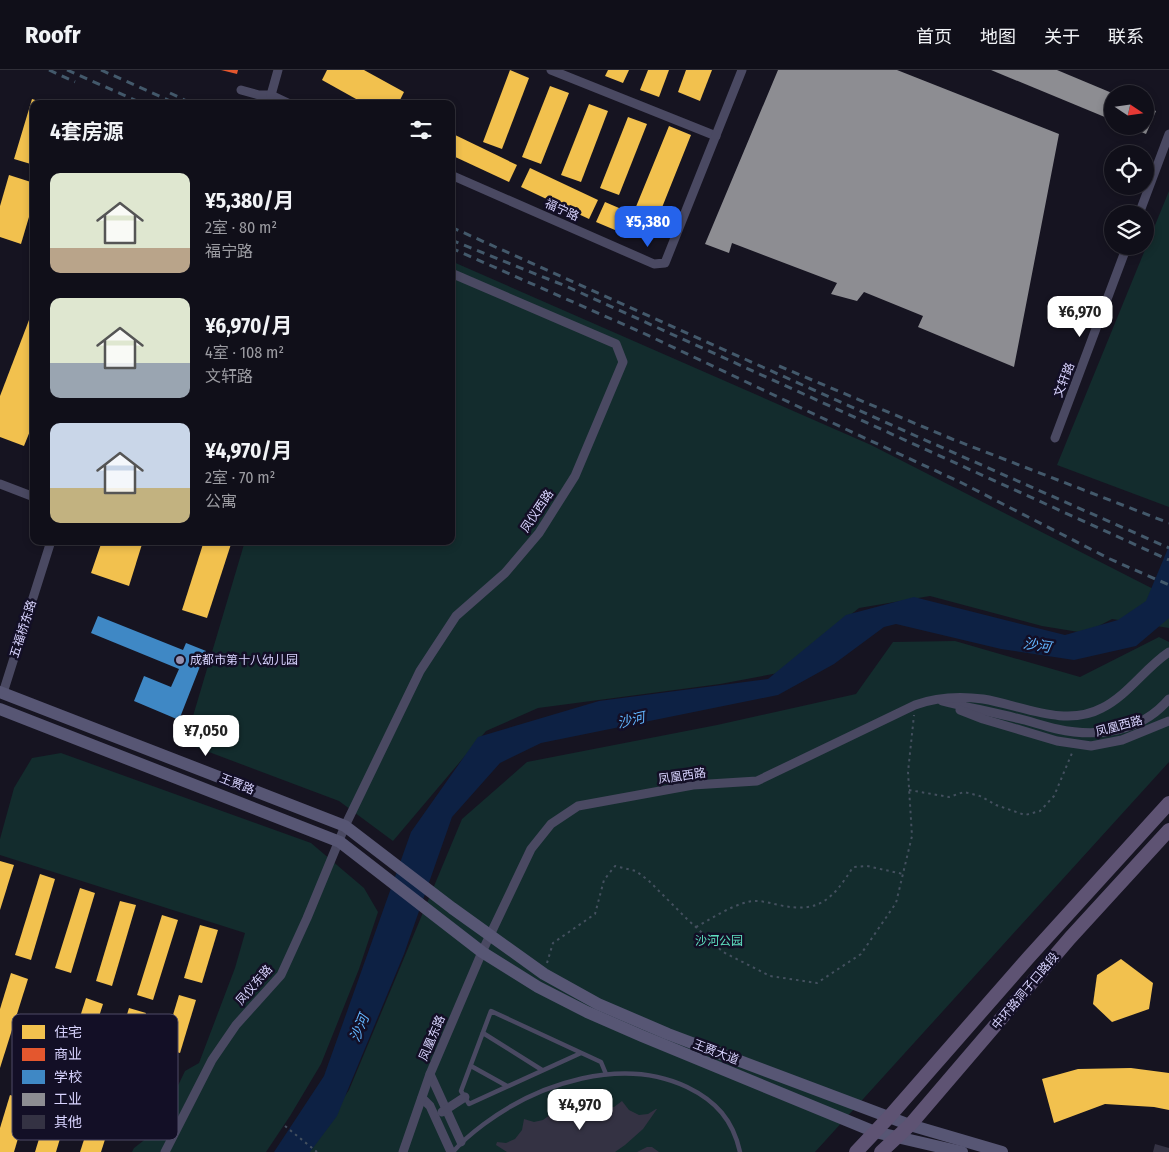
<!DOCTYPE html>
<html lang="zh">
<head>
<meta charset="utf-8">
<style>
	body { margin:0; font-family:"Fira Sans Condensed","Noto Sans SC",sans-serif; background:#191822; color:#f1f3f6; height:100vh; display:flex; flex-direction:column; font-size:19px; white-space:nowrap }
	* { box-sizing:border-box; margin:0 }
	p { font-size:16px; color:#9c9ca2 }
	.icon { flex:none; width:28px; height:28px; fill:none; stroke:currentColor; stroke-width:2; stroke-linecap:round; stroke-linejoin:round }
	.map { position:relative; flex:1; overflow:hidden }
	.drawer { position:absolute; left:30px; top:30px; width:425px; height:445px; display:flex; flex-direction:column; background:#100f19; border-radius:10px; box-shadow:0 2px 8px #0003,0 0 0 1px #302f38 }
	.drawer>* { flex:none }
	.needle { width:32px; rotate:103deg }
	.fabs { position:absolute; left:1104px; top:15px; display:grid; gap:10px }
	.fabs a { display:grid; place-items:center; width:50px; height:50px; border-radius:50%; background:#100f19; box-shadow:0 2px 8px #0003,0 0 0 1px #302f38; font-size:25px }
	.price { position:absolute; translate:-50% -42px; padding:0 11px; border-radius:10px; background:#fff; color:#222; font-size:16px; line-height:32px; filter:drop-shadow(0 1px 2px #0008) }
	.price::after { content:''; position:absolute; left:50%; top:30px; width:15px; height:11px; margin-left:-8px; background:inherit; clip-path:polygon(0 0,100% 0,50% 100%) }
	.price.current { background:#2563eb; color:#fff }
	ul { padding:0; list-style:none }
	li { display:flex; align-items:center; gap:15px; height:125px; padding:0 20px }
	li span { display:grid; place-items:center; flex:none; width:140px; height:100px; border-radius:10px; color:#555 }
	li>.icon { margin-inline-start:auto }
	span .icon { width:60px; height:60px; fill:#fffc; stroke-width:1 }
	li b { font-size:21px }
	h2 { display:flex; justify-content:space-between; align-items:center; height:60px; padding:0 20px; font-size:21px }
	header { display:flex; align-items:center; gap:30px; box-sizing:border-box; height:70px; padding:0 25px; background:#100f19; border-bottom:1px solid #302f38 }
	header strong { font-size:24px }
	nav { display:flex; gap:28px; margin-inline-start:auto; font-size:18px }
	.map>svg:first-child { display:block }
	.green { fill:#132c2d }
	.water { fill:#0d2144 }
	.homes { fill:#f2c14e }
	.shops { fill:#e4572e }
	.schools { fill:#3f88c5 }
	.industry { fill:#8d8d92 }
	.building { fill:#343243 }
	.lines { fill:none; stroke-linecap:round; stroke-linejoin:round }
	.path { stroke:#44505f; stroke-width:2; stroke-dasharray:2.5 4; stroke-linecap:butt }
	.lane { stroke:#4a4962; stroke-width:4.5 }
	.street { stroke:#4a4962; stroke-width:9 }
	.secondary { stroke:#575674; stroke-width:12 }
	.primary { stroke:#5e5373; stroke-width:14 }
	.rail { stroke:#43596b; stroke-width:3; stroke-dasharray:8 6; stroke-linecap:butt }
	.poi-dot { fill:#9591b1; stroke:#130f26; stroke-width:2 }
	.labels { text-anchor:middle; stroke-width:5; stroke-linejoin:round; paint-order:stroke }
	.street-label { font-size:12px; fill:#d9d4ff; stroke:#130f26 }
	.poi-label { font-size:12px; fill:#d9d4ff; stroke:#130f26; text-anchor:start }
	.park-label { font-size:12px; fill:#5fe0c0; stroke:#130f26 }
	.water-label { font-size:14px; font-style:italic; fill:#62b6ff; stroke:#130f26 }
	.key { fill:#130f26; stroke:#4e4a67; stroke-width:1 }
	.key-label { font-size:14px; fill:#d9d4ff }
</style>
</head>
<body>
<header>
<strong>Roofr</strong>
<nav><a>首页</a><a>地图</a><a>关于</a><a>联系</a></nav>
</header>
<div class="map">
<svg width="1169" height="1082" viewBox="0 0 1169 1082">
	<rect width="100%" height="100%" fill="#161421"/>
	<g class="green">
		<polygon points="1169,121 1169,437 1057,395"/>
		<polygon points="451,191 871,375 1169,527 1169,558 1112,549 1085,563 1042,556 930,526 859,538 778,603 720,614 538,638 486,661 393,771 339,731 185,673 245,471 451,471"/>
		<polygon points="1159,567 1169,572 1169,692 815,1082 307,1082 349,1020 462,749 527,692 717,655 856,624 893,572 955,571 1080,607"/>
		<polygon points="61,683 311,773 364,818 378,842 359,899 321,994 290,1046 266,1082 132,1082 134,1078 156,1061 185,1001 199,993 235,898 245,863 0,785 0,769 14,718 32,688"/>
	</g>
	<polygon class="water" points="1169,476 1169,548 1136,576 1074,590 1001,579 896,554 884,557 834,594 778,625 541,673 500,693 452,747 404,884 337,1046 310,1082 274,1082 324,1006 411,762 478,667 599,631 768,609 846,545 914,527 1065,565 1118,550 1146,531"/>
	<g class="homes">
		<polygon points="327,0 364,0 404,22 398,34 365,34 322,10"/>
		<polygon points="510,0 529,8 502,79 483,72"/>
		<polygon points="608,0 629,0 623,13 605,6"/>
		<polygon points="648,0 669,0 659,27 640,20"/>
		<polygon points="686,0 712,0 700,31 678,22"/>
		<polygon points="550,16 569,23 541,94 522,87"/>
		<polygon points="32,29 45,33 34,34 34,95 14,89"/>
		<polygon points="589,34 608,41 581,112 561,105"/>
		<polygon points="628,47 647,54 619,125 600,118"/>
		<polygon points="669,56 691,65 655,155 634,168 596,152 605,132 633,144"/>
		<polygon points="451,63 517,95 509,112 451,85"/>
		<polygon points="530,98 598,130 589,149 521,117"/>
		<polygon points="9,105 34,113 34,130 21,174 0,167 0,136"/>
		<polygon points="34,237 34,351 24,376 0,367 0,326"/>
		<polygon points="102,471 143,471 129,516 91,503"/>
		<polygon points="204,471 232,471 207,548 182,540"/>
		<polygon points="0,791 14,795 0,840"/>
		<polygon points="40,804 55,809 31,890 15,885"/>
		<polygon points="80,818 95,823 71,903 55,898"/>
		<polygon points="120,831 136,835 112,916 96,911"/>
		<polygon points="162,845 178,850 153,930 137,925"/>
		<polygon points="200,855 218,860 202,913 184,908"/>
		<polygon points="1121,889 1153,913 1149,939 1112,952 1093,934 1097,905"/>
		<polygon points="11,903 28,909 0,998 0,939"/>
		<polygon points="179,925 196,930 180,983 163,978"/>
		<polygon points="86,928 103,934 73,1028 56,1023"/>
		<polygon points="129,938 146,943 117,1038 100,1033"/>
		<polygon points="1131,998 1169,1003 1169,1040 1154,1037 1105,1034 1054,1053 1042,1009 1078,999"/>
		<polygon points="10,1025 29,1031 14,1082 0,1082 0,1058"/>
		<polygon points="49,1036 68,1042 56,1082 35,1082"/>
		<polygon points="90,1051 109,1057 101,1082 80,1082"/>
	</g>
	<polygon class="shops" points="221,0 238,0 237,4"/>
	<polygon class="schools" points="98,546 183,580 186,573 206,581 179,650 134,631 144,606 171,617 179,599 91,563"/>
	<g class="industry">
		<polygon points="778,0 897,0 1059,64 1014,297 918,257 923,246 864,222 857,231 831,224 837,213 732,173 729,183 705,174"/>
		<polygon points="991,0 1057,0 1112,23 1112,50"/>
		<polygon points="1145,36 1156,41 1146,64 1127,56 1145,56"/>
	</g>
	<g class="building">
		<polygon points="588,1028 595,1036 605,1038 614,1037 622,1031 629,1040 639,1045 648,1044 656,1039 657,1039 643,1059 625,1075 615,1082 507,1082 496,1075 497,1072 506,1073 515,1069 522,1060 524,1049 534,1052 543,1050 551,1044 554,1035 556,1034 560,1043 568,1047 577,1046 583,1040 586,1029"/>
		<polygon points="1155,1074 1169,1078 1169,1082 1153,1082"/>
		<polygon points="647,1077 652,1077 659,1082 637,1082"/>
	</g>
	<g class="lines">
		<g class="path">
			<polyline points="909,720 949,727 964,722 980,726 996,735 1025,745 1040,741 1054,726 1072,683"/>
			<path d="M696,857C713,848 730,836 748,832C758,829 769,833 779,835C819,844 833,829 853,797L867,796L903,804"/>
			<polyline points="547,893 553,873 595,844 604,810 615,796 636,801 649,811 687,849 723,882 770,906 817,913 861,884 896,833 912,766 908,702 914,645"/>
			<polyline points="285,1056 317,1082"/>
		</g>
		<g class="lane">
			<polyline points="483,963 542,1000"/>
			<polyline points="581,983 469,1034 461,1021 491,941 601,992 606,1004"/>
			<polyline points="471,996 507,1016"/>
			<path d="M453,1082C462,1071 472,1063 484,1054C539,1013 622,986 687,1017C716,1031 733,1050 740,1082"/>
		</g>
		<g class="street">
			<polyline points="551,0 716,66"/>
			<polyline points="241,20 259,25 271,25 290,34"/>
			<polyline points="271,25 278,0"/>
			<polyline points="451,105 654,194 665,193 742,0"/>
			<polyline points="1139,144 1169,64"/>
			<polyline points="1055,368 1127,176"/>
			<polyline points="0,414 34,427"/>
			<polyline points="3,623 51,471"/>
			<path d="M942,631C966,637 992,642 1016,648C1030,651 1043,656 1057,659C1098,668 1141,662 1169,629"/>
			<polyline points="960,640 983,649 1057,671 1091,676 1122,670 1169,651"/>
			<polyline points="430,1004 461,1072"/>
			<polyline points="422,1028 430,1036 451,1082"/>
			<polyline points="442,1042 465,1027"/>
			<polyline points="165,1082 212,990 236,955 281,905 307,848 345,756 420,601 456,546 505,503 539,463 575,406 623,292 616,274 451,203"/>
			<path d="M403,1082L430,1004L482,882L531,779L551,754L578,736L693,715L757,711L915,635C937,627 959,626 983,629C1021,635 1065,658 1102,638C1128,625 1145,598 1169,582"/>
		</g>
		<g class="secondary">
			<polyline points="0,622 345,756 452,838 544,904 598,934 668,964 910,1055 1002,1082"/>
			<polyline points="0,639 340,772 482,882 538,917 587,942 642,966 875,1062 962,1082"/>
		</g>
		<g class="primary">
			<polyline points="856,1082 889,1047 1029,887 1169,733"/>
			<polyline points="881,1082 910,1055 1070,868 1169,760"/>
		</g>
		<g class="rail">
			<polyline points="49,0 75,12"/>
			<polyline points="67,0 144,34"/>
			<polyline points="101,0 177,34"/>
			<polyline points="170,23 193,34"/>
			<polyline points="451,157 916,366 1169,478"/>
			<polyline points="451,170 568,217 1169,490"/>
			<polyline points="451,178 643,263 856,364 960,412 1110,489 1169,515"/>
			<polyline points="779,296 952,369 1169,453"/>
		</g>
	</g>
	<circle class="poi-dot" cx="180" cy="590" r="5"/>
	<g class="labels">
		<g class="street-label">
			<text transform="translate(562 140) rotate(24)" y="4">福宁路</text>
			<text transform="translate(1064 310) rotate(-69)" y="4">文轩路</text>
			<text transform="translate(537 441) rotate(-56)" y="4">凤仪西路</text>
			<text transform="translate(23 559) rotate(-72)" y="4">五福桥东路</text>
			<text transform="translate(1119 656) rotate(-15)" y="4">凤凰西路</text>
			<text transform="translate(682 706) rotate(-8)" y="4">凤凰西路</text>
			<text transform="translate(237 714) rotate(21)" y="4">王贾路</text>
			<text transform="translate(254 915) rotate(-49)" y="4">凤仪东路</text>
			<text transform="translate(1025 921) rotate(-50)" y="4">中环路洞子口路段</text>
			<text transform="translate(432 968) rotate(-67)" y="4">凤凰东路</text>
			<text transform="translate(716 982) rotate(21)" y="4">王贾大道</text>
		</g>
		<g class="poi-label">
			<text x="190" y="594">成都市第十八幼儿园</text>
		</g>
		<g class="park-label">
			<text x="719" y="875">沙河公园</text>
		</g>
		<g class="water-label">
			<text transform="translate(1037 575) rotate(9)" y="5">沙河</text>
			<text transform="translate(631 650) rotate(-13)" y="5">沙河</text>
			<text transform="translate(359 958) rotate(-68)" y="5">沙河</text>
		</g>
	</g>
	<rect x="12" y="944" width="166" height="126" rx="8" class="key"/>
	<rect x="22" y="955" width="23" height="14" fill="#f2c14e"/>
	<rect x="22" y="978" width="23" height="13" fill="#e4572e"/>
	<rect x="22" y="1000" width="23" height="14" fill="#3f88c5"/>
	<rect x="22" y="1023" width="23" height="13" fill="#8d8d92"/>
	<rect x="22" y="1045" width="23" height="14" fill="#343243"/>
	<g class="key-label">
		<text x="54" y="967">住宅</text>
		<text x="54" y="989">商业</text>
		<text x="54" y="1012">学校</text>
		<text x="54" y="1034">工业</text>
		<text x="54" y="1057">其他</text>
	</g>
</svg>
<div class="fabs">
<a><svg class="needle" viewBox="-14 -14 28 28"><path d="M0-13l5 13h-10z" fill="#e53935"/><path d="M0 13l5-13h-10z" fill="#9c9ca2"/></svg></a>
<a><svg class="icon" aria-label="locate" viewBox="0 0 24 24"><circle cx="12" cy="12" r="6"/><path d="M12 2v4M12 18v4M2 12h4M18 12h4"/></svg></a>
<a><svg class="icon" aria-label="layers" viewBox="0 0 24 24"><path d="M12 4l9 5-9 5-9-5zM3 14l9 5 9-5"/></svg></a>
</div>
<b class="price current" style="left:648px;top:178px">¥5,380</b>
<b class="price" style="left:1080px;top:268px">¥6,970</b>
<b class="price" style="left:206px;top:687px">¥7,050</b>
<b class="price" style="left:580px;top:1061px">¥4,970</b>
<section class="drawer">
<h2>4套房源<svg class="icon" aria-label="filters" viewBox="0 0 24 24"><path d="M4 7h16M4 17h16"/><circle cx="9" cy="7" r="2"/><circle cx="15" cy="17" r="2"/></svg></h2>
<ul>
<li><span style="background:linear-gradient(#dfe7d0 75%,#b9a48a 0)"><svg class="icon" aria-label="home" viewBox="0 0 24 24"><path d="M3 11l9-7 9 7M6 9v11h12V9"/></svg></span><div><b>¥5,380/月</b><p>2室 · 80 m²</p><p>福宁路</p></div></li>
<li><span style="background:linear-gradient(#dfe7d0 65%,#9aa5b1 0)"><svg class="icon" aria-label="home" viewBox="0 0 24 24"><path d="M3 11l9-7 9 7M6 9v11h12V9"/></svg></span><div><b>¥6,970/月</b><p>4室 · 108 m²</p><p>文轩路</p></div></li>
<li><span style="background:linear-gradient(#c9d6e8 65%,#c2b280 0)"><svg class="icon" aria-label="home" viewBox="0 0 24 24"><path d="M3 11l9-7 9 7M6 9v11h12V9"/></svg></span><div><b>¥4,970/月</b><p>2室 · 70 m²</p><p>公寓</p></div></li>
</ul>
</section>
</div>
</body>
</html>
